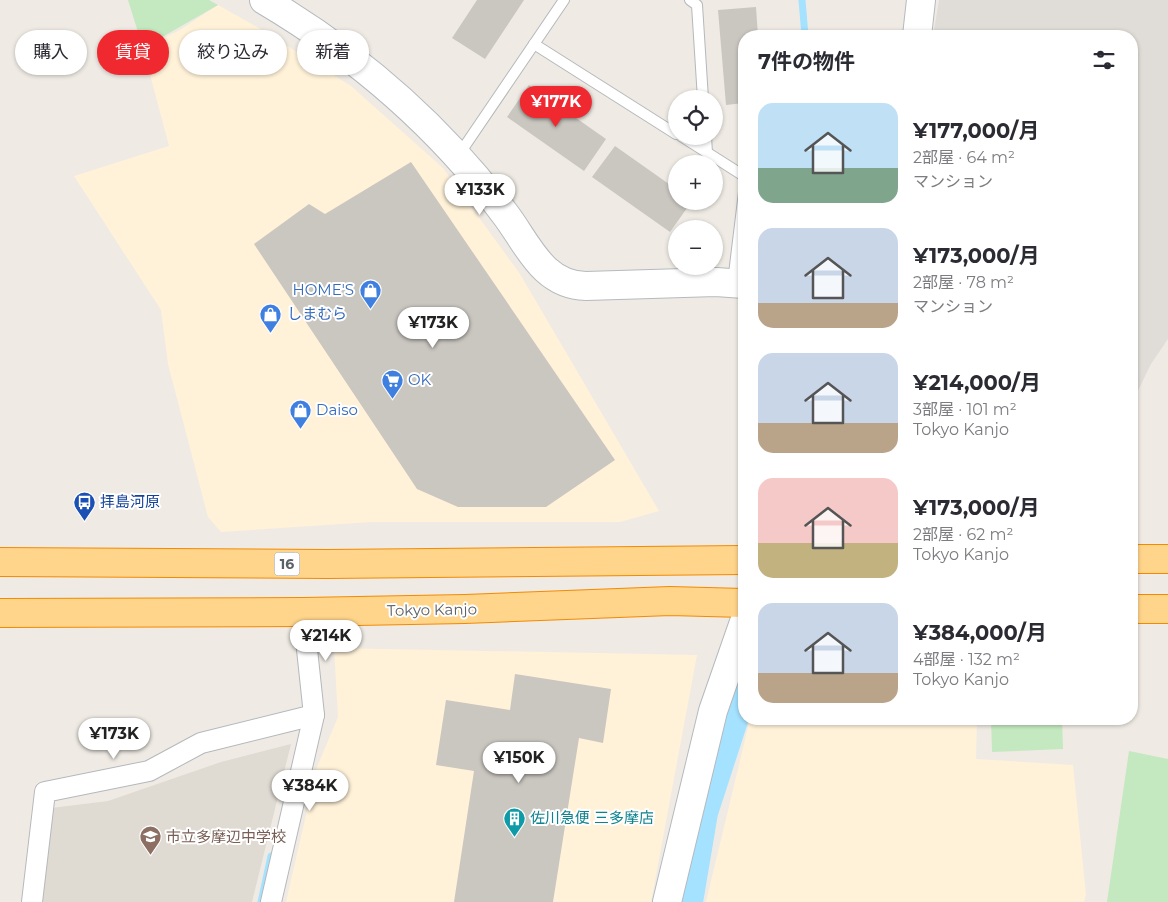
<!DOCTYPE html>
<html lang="ja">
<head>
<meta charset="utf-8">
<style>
	body { margin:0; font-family:Montserrat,"Noto Sans JP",sans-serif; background:#f7f7f7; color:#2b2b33; height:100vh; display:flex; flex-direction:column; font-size:19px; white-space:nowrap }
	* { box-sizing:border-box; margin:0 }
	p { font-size:16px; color:#7c7c81 }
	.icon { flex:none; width:28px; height:28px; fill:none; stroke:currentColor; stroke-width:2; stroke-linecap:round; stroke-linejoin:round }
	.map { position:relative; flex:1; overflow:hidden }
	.details { position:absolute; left:738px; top:30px; width:400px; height:695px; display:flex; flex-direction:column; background:#fff; border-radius:20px; box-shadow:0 1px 4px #0004 }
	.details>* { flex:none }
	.hud { position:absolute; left:15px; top:30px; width:475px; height:45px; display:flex; gap:10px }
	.controls { position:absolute; left:668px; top:90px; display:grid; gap:10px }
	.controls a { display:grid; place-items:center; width:55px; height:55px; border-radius:50%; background:#fff; box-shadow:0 1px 4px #0004; font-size:25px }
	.price { position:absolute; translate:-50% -42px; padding:0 11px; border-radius:18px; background:#fff; color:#222; font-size:16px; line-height:32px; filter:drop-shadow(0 1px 2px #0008) }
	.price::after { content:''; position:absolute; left:50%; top:30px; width:15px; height:11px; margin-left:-8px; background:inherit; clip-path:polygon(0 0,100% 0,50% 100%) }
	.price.on { background:#f02931; color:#fff }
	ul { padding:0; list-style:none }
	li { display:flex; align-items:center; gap:15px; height:125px; padding:0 20px }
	li span { display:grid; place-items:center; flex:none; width:140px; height:100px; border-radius:15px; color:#555 }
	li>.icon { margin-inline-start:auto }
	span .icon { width:60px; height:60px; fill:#fffc; stroke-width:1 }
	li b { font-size:21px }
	h2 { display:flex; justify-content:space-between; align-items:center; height:60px; padding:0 20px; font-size:21px }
	.chip { padding:0 18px; border-radius:22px; background:#fff; box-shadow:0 1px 4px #0004; font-size:18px; line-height:45px }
	.chip.on { background:#f02931; color:#fff }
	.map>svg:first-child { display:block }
	.commercial { fill:#fff2d9 }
	.industrial { fill:#e0ddd8 }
	.education { fill:#dfdad2 }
	.green { fill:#c4e8bf }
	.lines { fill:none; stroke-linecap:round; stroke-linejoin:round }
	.stream { stroke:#a4e2ff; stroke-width:7 }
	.canal { stroke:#a4e2ff; stroke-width:24 }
	.building { fill:#cac6c0 }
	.lane-casing { stroke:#b5b8bc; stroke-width:12 }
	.street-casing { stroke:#b5b8bc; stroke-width:22 }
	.secondary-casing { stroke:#b5babf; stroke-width:30 }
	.highway-casing { stroke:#f38a00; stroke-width:30 }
	.lane { stroke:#fff; stroke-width:10 }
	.street { stroke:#fff; stroke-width:20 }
	.secondary { stroke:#fff; stroke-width:28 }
	.highway { stroke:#ffd48b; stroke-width:28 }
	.labels { text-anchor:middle; stroke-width:4; stroke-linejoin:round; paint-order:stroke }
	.shield { fill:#fff; stroke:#8d9093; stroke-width:1 }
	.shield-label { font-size:14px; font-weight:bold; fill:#5c6165 }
	.shop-label { font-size:15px; fill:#366cbe; stroke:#fff; text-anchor:start }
	.transit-label { font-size:15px; fill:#164399; stroke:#fff; text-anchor:start }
	.street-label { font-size:15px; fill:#5c6165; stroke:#fff }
	.culture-label { font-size:15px; fill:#0d838f; stroke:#fff; text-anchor:start }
	.education-label { font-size:15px; fill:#785e54; stroke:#fff; text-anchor:start }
</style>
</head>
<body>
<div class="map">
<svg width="1168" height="902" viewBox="0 0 1168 902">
	<rect width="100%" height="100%" fill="#efebe4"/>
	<g class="commercial">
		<polygon points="218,5 257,27 351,86 443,168 520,274 659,511 620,522 371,522 221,532 208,517 168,364 161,310 74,176 169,146 143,48 180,30"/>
		<polygon points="334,648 697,655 651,902 286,902 317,767 338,717"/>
		<polygon points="750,719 977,719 976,759 1073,765 1086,895 1084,902 706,902"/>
	</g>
	<polygon class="industrial" points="939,0 1168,0 1168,339 1151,364 1131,405 1131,36 933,36"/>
	<polygon class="education" points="291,744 252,902 29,902 43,809 108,801 221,762"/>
	<g class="green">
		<polygon points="128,0 209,0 218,5 143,48"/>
		<polygon points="991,719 1062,719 1063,749 992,752"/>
		<polygon points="1129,751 1168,759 1168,902 1107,902"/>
	</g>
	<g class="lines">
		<g class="stream">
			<polyline points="802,0 805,36"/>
			<polyline points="261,902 271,856"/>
		</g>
		<polyline class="canal" points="691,902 706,813 744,696"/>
	</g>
	<g class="building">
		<polygon points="477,0 524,0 485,59 452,38"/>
		<polygon points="756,7 758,36 744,36 744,103 726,105 718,10"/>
		<polygon points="529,85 606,139 584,171 507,117"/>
		<polygon points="615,146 676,189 676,201 692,201 670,232 592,177"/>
		<polygon points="411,162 615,460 546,507 458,507 417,489 254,244 309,204 325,214"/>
		<polygon points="515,674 611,689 603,743 579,738 553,902 454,902 474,771 436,765 446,700 510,710"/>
	</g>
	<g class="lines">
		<defs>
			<g id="lane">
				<polyline points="690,0 697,5 703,99"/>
				<polyline points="534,44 676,134"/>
				<polyline points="681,136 744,176"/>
				<polyline points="706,136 707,153"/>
				<polyline points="458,156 564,0"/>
				<polyline points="733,282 744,192"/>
			</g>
			<g id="street">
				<polyline points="32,902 45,792 149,771 201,743 314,715"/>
				<polyline points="271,902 314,715 303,612"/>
			</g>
			<g id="secondary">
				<path d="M264,0C357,55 440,127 505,214C528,244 542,285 586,286L716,282L744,284"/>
				<polyline points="917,36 921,0"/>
				<polyline points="667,902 713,711 744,622"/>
			</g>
			<g id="highway">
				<polyline points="1131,559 1168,559"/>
				<polyline points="0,562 327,564 744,560"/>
				<polyline points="1131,609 1168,609"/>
				<polyline points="0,613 303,612 465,609 670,601 744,603"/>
			</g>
		</defs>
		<use href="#lane" class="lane-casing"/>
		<use href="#street" class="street-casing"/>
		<use href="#secondary" class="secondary-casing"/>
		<use href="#highway" class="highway-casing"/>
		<use href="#lane" class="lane"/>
		<use href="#street" class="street"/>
		<use href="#secondary" class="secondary"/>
		<use href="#highway" class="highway"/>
	</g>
	<defs>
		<symbol id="shop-pin" viewBox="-11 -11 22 30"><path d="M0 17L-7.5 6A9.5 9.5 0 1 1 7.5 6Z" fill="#3f7fe0" stroke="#fff"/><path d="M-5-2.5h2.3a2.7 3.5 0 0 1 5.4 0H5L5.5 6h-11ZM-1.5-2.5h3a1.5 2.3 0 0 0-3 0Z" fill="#fff"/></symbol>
		<symbol id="supermarket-pin" viewBox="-11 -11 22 30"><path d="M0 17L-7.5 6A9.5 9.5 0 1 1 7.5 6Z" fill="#3f7fe0" stroke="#fff"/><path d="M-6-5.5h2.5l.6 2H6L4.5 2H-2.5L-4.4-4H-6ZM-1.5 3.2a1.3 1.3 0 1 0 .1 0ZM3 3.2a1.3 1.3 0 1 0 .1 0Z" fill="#fff"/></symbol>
		<symbol id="bus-pin" viewBox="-11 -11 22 30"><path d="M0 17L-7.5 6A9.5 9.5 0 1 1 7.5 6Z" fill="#1a4fb4" stroke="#fff"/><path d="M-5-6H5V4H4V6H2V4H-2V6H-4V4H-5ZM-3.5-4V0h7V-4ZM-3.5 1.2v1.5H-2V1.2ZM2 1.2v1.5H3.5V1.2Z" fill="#fff"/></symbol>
		<symbol id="building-pin" viewBox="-11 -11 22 30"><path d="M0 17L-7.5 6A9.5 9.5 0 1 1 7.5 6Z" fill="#0f9aa8" stroke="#fff"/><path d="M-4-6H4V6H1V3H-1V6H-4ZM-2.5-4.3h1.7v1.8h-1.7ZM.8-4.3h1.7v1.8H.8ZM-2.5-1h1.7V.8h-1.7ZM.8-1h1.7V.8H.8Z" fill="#fff"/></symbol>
		<symbol id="school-pin" viewBox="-11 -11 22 30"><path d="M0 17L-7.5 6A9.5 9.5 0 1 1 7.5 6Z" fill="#8d6e63" stroke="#fff"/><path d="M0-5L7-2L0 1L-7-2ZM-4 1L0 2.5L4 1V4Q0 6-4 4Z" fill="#fff"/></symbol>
	</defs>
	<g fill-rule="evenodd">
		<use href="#shop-pin" x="358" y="278" width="25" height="34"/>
		<use href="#shop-pin" x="258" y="302" width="25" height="34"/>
		<use href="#supermarket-pin" x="380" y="368" width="25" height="34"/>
		<use href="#shop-pin" x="288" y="398" width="25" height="34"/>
		<use href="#bus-pin" x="72" y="490" width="25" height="34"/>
		<use href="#building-pin" x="502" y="806" width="25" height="34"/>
		<use href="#school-pin" x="138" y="824" width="25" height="34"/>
	</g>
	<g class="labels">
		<rect class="shield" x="274.5" y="552.5" width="25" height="23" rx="4"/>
		<g class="shield-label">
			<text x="287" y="569">16</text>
		</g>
		<g class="shop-label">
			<text x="354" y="295" text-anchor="end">HOME'S</text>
			<text x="287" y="319">しまむら</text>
			<text x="408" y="385">OK</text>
			<text x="316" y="415">Daiso</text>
		</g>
		<g class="transit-label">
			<text x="100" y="507">拝島河原</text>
		</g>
		<g class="street-label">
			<text transform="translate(432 610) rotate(-1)" y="5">Tokyo Kanjo</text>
		</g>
		<g class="culture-label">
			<text x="530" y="823">佐川急便 三多摩店</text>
		</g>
		<g class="education-label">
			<text x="166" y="842">市立多摩辺中学校</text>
		</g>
	</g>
</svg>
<div class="controls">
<a><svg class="icon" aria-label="locate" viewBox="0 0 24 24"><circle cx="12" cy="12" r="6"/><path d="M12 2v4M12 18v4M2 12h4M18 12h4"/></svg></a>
<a>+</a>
<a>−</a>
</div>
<b class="price on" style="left:556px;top:128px">¥177K</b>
<b class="price" style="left:480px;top:216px">¥133K</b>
<b class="price" style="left:433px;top:349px">¥173K</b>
<b class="price" style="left:326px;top:662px">¥214K</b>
<b class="price" style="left:114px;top:760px">¥173K</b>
<b class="price" style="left:519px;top:784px">¥150K</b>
<b class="price" style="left:310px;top:812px">¥384K</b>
<div class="hud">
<a class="chip">購入</a>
<a class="chip on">賃貸</a>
<a class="chip">絞り込み</a>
<a class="chip">新着</a>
</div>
<section class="details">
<h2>7件の物件<svg class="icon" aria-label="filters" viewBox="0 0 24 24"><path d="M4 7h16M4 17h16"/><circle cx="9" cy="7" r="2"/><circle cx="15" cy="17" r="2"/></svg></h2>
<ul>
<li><span style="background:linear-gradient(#bfe0f5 65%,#7fa58c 0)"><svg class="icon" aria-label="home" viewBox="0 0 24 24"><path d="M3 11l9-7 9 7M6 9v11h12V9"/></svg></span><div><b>¥177,000/月</b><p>2部屋 · 64 m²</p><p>マンション</p></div></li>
<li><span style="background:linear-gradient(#c9d6e8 75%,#b9a48a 0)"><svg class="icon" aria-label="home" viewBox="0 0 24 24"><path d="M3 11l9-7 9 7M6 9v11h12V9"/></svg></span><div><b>¥173,000/月</b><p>2部屋 · 78 m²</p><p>マンション</p></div></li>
<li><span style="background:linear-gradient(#c9d6e8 70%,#b9a48a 0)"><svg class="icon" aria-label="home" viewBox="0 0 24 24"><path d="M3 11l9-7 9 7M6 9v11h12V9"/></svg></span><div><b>¥214,000/月</b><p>3部屋 · 101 m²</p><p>Tokyo Kanjo</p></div></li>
<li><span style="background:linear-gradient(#f6c9c9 65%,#c2b280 0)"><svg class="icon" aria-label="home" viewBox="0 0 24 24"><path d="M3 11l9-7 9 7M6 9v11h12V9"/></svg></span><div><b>¥173,000/月</b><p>2部屋 · 62 m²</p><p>Tokyo Kanjo</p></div></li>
<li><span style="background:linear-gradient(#c9d6e8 70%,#b9a48a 0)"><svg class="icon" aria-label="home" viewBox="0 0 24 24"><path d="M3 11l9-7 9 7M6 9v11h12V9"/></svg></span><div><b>¥384,000/月</b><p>4部屋 · 132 m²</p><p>Tokyo Kanjo</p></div></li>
</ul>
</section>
</div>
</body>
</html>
